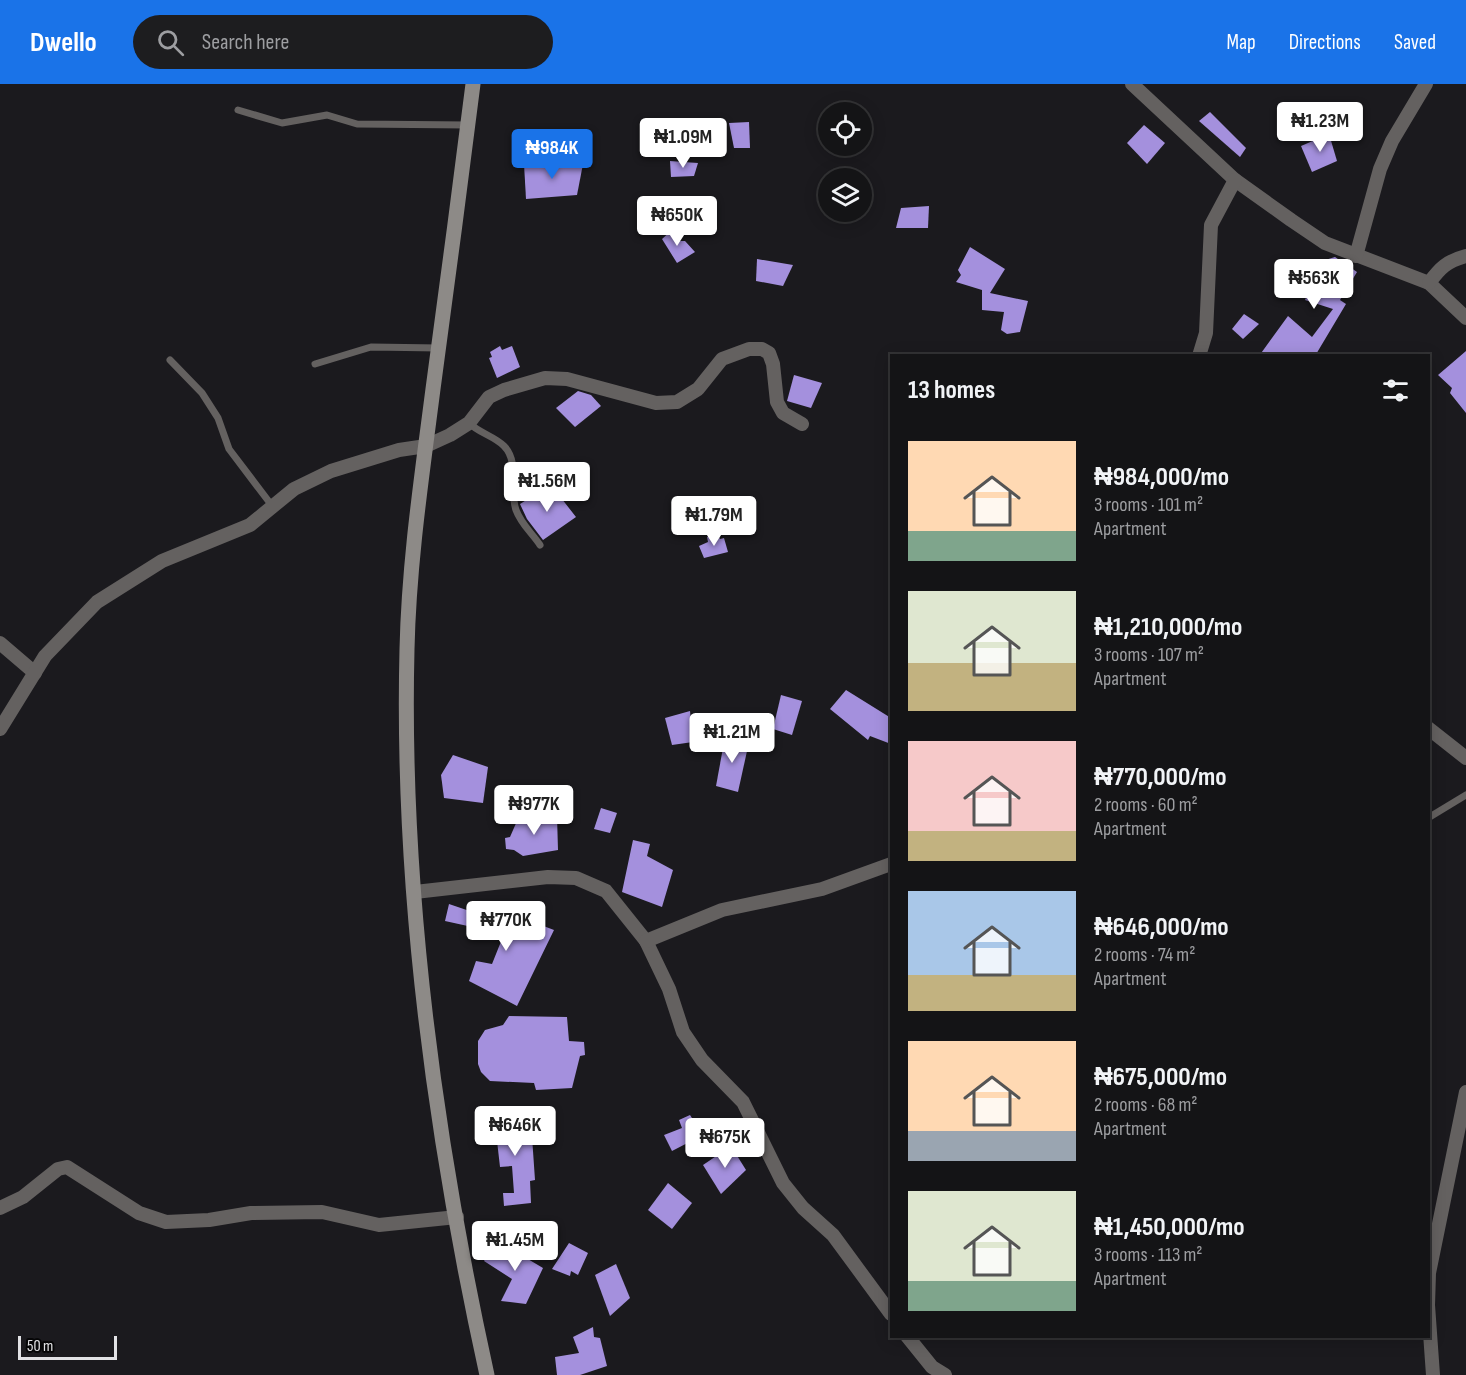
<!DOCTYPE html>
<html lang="en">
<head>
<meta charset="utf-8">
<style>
	body { margin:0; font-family:"Sofia Sans Condensed",sans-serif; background:#1d1d1f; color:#f1f3f6; height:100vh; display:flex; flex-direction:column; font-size:22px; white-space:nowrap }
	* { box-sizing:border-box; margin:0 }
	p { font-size:20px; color:#9d9ea1 }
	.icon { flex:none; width:33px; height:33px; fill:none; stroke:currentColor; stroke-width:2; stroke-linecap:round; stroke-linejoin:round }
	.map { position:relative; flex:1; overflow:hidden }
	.drawer { position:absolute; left:890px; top:270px; width:540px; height:984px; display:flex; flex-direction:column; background:#141416; border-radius:0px; box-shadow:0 3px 15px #0003,0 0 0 2px #333335 }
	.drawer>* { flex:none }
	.tools { position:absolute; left:818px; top:18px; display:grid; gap:12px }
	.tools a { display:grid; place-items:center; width:54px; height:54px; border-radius:50%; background:#141416; box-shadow:0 3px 15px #0003,0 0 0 2px #333335; font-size:30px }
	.scale { position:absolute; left:18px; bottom:15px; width:99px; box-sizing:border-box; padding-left:6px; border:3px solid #e2e2e5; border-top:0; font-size:16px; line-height:21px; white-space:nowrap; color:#e2e2e5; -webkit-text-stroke:4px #060607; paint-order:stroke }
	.price { position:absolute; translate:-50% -51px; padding:0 14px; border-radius:6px; background:#fff; color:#222; font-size:20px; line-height:39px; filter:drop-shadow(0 2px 3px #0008) }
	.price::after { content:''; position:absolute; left:50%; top:36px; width:18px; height:14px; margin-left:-9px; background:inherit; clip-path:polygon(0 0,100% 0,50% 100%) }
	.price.active { background:#1a73e8; color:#fff }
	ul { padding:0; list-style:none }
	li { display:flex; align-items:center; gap:18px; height:150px; padding:0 18px }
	li span { display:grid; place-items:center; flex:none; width:168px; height:120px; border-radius:0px; color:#555 }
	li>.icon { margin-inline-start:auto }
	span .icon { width:72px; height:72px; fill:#fffc; stroke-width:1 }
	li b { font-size:26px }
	h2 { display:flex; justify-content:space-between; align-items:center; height:72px; padding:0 18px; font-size:26px }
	header { display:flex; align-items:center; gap:36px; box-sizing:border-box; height:84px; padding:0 30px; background:#1a73e8; color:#fff }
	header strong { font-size:28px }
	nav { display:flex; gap:33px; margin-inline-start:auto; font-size:21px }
	.search { width:420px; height:54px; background:#1d1d1f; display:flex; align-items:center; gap:15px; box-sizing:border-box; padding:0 21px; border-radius:33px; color:#9d9ea1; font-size:22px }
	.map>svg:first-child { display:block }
	.building { fill:#a490dd }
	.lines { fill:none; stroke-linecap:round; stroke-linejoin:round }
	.service { stroke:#646160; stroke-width:7 }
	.minor { stroke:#646160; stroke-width:14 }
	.secondary { stroke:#8d8a87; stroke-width:15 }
</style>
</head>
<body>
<header>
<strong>Dwello</strong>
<div class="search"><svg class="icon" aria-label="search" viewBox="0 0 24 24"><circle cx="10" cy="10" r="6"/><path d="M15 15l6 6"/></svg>Search here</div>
<nav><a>Map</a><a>Directions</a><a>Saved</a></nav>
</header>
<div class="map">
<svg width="1466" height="1291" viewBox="0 0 1466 1291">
	<rect width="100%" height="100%" fill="#1b1a1e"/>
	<g class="building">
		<polygon points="1210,28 1246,64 1240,73 1199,37"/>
		<polygon points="749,38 750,64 734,64 729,39"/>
		<polygon points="1144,41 1165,59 1147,80 1127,59"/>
		<polygon points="1329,50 1337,77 1312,88 1301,62"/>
		<polygon points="670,77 698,79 694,92 671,93"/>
		<polygon points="524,80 583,80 577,111 526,115"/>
		<polygon points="929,122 928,144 896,144 901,124"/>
		<polygon points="672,146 679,157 685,157 695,168 677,179 662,155"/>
		<polygon points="970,163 1005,185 990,209 1028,217 1020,248 1007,250 1001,246 1004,228 982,226 982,206 956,198 961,191 958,186"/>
		<polygon points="1335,173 1357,188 1340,216 1346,220 1315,272 1259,272 1288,232 1312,253 1333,225 1305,216 1311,202 1308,199 1312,175 1322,177"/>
		<polygon points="757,175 793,181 783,202 756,197"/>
		<polygon points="1244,230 1259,240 1243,255 1232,245"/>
		<polygon points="500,262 502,266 512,262 520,283 497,294 489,274 492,273 490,268"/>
		<polygon points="1466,267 1466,329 1450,309 1452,304 1438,291"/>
		<polygon points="794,291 822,299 811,324 787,317"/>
		<polygon points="578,307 591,311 601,322 575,343 556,324"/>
		<polygon points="544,405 547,413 558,410 576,433 543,456 527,435 520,420"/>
		<polygon points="718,450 720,455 724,454 728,468 704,474 699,462 708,458 707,453"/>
		<polygon points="846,606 891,634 891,660 870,652 868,656 830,625"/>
		<polygon points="781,611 802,617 792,651 773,645"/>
		<polygon points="690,627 693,658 672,661 665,634"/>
		<polygon points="725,653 749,658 738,708 716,702"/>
		<polygon points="453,671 488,683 483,719 444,714 441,691"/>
		<polygon points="601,724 617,729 610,749 594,745"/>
		<polygon points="557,732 558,766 523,772 514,766 506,765 505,754 510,753 517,737"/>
		<polygon points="633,756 650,760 647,772 673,786 662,823 622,808"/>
		<polygon points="449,820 499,837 504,827 554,846 517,922 469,897 476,877 492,880 504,850 445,837"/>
		<polygon points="509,932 567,933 569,957 584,958 585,971 580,972 572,1004 536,1006 534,999 490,997 481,988 478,980 478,957 485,946 503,941"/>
		<polygon points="690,1031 703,1051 672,1067 664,1051 682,1044 679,1036"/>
		<polygon points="497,1036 497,1040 531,1038 535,1096 530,1097 531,1119 504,1122 503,1109 514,1109 512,1082 500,1083 496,1048 482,1051 477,1038"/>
		<polygon points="731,1062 746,1086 721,1110 703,1081"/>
		<polygon points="668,1099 692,1119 672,1145 648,1126"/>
		<polygon points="496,1156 543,1184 526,1220 501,1217 512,1195 484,1177"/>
		<polygon points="569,1159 588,1169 578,1191 571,1187 570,1192 552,1185"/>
		<polygon points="616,1180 630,1214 610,1232 595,1191"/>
		<polygon points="593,1243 594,1253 600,1254 607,1282 580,1291 557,1291 555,1273 579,1269 573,1253"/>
	</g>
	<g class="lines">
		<g class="service">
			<polyline points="238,26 282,39 327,31 357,40 468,41"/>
			<polyline points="170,276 202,309 218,334 229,365 273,423"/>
			<polyline points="315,280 371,263 439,264"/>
			<path d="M469,339C479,349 494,352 504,362C520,378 509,407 516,426C521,440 532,449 540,461"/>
			<polyline points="1428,734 1466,711"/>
		</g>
		<g class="minor">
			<polyline points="1132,0 1235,96 1291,136 1325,159 1429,199 1466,234"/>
			<polyline points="1356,172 1380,85 1392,57 1426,0"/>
			<path d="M1429,199C1440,184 1447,177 1466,172"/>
			<polyline points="1199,272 1206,249 1211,141 1235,96"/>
			<polyline points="0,559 35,589"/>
			<polyline points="1428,644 1466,674"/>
			<polyline points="0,645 45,572 97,518 162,477 250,441 294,405 331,387 399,366 426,362 450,351 469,339 489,313 504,306 545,294 567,295 656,319 677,318 698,305 722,275 749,265 762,265 769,269 773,280 777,318 783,329 802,340"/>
			<polyline points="415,808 548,793 576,794 606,807 646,857 669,905 683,948 702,976 743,1018 783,1099 803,1124 833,1151 891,1230"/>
			<polyline points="646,857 722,826 822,805 891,780"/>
			<polyline points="0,1124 23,1113 58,1085 67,1083 139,1129 166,1138 209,1136 251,1129 322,1128 379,1141 457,1133"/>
			<polyline points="907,1252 932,1283 945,1291"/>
			<polyline points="1433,1291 1428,1221 1429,1189 1466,1008"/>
		</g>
		<path class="secondary" d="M473,0C460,102 447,203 433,305C422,391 409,477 407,565C401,807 435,1055 487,1291"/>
	</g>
</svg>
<div class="tools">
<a><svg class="icon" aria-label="locate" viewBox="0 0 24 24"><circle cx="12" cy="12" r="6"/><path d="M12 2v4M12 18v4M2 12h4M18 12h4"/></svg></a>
<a><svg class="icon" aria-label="layers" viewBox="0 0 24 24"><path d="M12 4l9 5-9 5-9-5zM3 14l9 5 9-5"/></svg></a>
</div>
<div class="scale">50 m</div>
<b class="price" style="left:1320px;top:69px">₦1.23M</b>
<b class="price" style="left:683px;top:85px">₦1.09M</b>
<b class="price active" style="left:552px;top:96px">₦984K</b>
<b class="price" style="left:677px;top:163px">₦650K</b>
<b class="price" style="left:1314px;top:226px">₦563K</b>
<b class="price" style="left:547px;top:429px">₦1.56M</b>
<b class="price" style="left:714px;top:463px">₦1.79M</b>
<b class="price" style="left:732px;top:680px">₦1.21M</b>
<b class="price" style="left:534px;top:752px">₦977K</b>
<b class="price" style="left:506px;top:868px">₦770K</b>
<b class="price" style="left:515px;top:1073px">₦646K</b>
<b class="price" style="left:725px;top:1085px">₦675K</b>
<b class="price" style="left:515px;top:1188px">₦1.45M</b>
<section class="drawer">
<h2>13 homes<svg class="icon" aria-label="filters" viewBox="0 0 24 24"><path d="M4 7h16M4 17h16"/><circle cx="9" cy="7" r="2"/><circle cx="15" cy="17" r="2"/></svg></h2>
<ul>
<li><span style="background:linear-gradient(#ffd9b3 75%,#7fa58c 0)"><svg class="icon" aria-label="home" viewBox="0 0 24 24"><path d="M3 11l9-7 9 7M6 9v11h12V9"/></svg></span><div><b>₦984,000/mo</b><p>3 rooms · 101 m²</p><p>Apartment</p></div></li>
<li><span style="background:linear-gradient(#dfe7d0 60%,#c2b280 0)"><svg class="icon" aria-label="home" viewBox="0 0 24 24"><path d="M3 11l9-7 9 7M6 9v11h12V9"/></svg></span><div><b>₦1,210,000/mo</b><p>3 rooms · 107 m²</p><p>Apartment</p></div></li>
<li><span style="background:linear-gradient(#f6c9c9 75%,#c2b280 0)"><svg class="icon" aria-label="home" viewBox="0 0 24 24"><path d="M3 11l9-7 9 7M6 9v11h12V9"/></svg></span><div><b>₦770,000/mo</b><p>2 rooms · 60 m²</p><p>Apartment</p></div></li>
<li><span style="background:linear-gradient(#a9c7e8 70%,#c2b280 0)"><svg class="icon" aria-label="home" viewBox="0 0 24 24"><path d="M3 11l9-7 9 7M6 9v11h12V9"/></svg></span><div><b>₦646,000/mo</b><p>2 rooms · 74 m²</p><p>Apartment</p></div></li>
<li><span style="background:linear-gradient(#ffd9b3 75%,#9aa5b1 0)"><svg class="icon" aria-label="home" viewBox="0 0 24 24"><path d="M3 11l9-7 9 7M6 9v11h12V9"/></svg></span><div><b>₦675,000/mo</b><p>2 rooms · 68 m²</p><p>Apartment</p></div></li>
<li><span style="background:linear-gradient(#dfe7d0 75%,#7fa58c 0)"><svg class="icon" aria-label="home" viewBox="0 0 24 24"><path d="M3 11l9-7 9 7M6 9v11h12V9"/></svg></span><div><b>₦1,450,000/mo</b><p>3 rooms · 113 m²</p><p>Apartment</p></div></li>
</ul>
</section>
</div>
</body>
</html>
